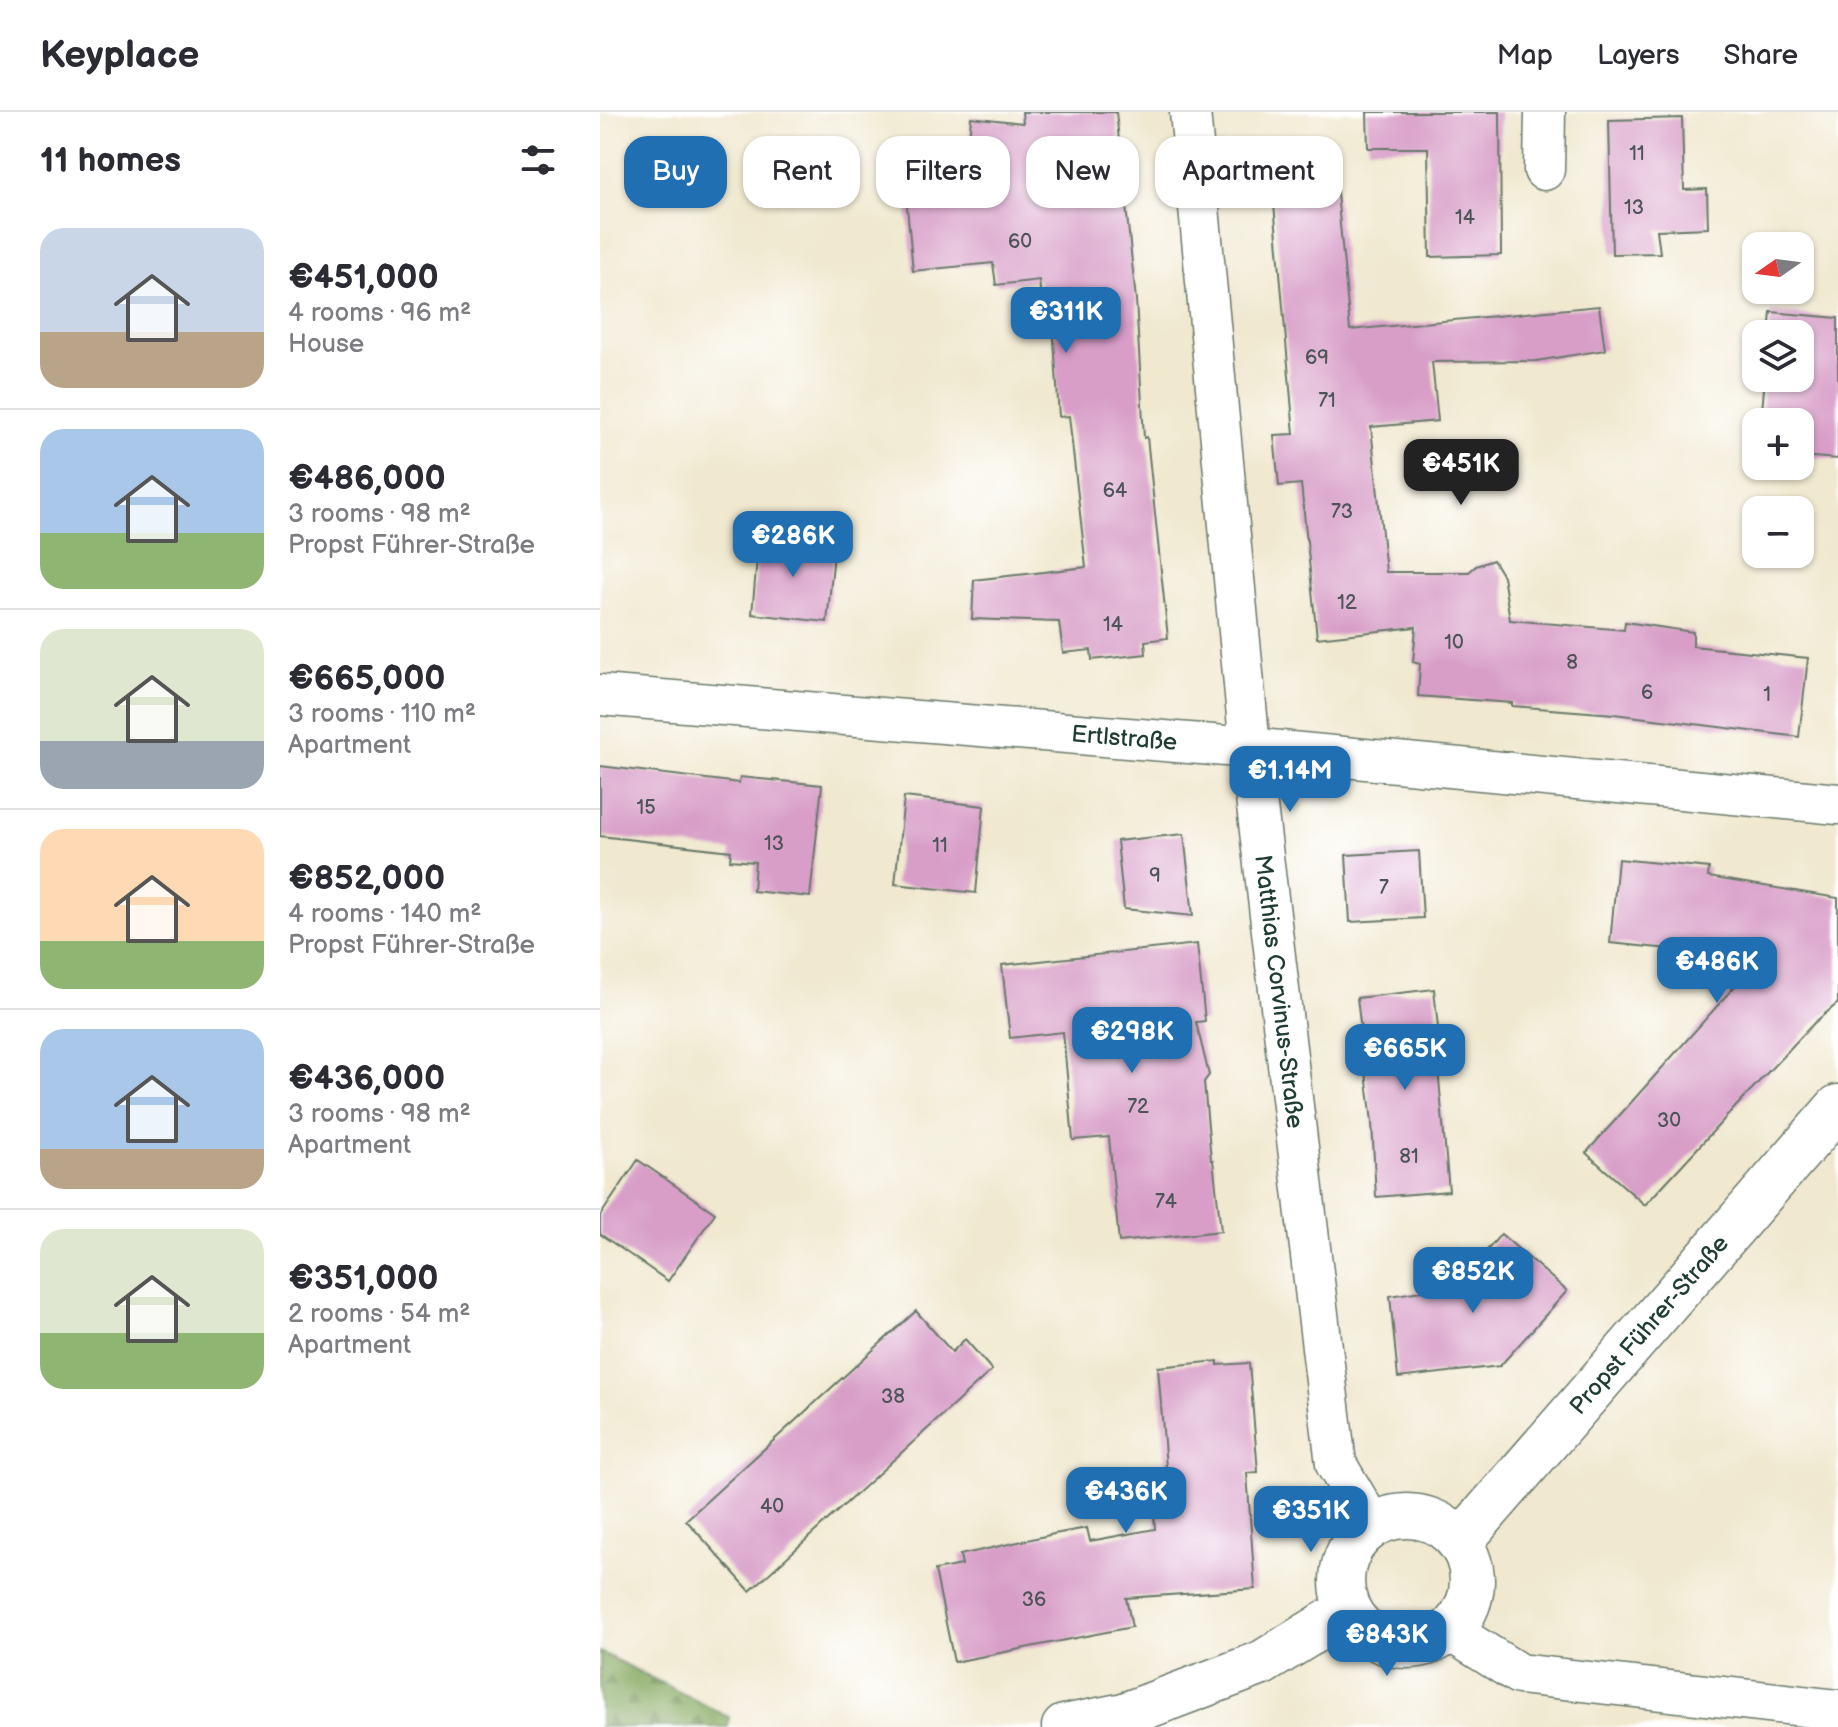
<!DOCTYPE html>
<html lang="en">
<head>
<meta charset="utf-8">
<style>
	body { margin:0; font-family:"Balsamiq Sans",sans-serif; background:#f2f2f3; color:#2b2b33; height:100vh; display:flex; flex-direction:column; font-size:30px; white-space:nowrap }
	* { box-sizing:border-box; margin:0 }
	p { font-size:26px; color:#7c7c81 }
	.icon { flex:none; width:44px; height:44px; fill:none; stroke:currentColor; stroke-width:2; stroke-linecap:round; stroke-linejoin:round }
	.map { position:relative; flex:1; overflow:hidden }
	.sheet { display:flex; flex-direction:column; background:#fff; width:600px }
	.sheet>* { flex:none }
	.guide { position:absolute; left:24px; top:24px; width:760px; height:72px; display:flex; gap:16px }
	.needle { width:52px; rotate:256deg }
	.controls { position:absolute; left:1142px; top:120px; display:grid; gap:16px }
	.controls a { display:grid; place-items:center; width:72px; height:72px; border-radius:16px; background:#fff; box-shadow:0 2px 6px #0004; font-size:40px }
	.price { position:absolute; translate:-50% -68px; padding:0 18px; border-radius:16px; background:#1f6fb2; color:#fff; font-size:26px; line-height:52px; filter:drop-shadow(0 2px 4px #0008) }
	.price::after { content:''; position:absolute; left:50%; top:48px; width:24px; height:18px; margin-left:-12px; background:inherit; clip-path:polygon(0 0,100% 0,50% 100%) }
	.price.on { background:#222; color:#fff }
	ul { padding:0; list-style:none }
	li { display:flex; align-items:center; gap:24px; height:200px; padding:0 40px }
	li+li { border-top:2px solid #e1e1e2 }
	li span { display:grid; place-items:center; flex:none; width:224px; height:160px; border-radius:24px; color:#555 }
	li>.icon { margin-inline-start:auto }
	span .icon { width:96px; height:96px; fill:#fffc; stroke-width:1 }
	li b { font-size:34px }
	h2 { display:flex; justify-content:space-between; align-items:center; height:96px; padding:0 40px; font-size:34px }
	.chip { padding:0 28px; border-radius:24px; background:#fff; box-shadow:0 2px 6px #0004; font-size:28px; line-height:72px }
	.chip.on { background:#1f6fb2; color:#fff }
	header { display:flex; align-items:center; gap:48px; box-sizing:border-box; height:112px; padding:0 40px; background:#fff; border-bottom:2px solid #e1e1e2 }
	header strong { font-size:38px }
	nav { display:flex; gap:44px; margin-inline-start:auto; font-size:28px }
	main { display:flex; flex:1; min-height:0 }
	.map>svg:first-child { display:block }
	.forest { fill:url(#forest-firs); stroke:#507147; stroke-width:2 }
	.building { fill:#d89ec8 }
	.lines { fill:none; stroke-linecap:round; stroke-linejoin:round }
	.street-casing { stroke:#68796a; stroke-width:43 }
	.secondary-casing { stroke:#68796a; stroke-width:47 }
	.street { stroke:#fff; stroke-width:40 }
	.secondary { stroke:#fff; stroke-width:44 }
	.labels { text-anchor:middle; stroke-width:6; stroke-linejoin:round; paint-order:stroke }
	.number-label { font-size:20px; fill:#4d5559 }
	.street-label { font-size:24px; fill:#1f3d34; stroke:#fff }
</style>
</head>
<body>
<header>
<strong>Keyplace</strong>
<nav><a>Map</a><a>Layers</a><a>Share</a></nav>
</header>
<main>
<section class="sheet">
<h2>11 homes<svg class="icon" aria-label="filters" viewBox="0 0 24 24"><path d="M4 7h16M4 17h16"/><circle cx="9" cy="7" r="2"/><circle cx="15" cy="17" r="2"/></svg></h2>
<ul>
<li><span style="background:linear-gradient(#c9d6e8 65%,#b9a48a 0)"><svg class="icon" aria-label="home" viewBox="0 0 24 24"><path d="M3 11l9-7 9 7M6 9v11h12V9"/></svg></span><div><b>€451,000</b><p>4 rooms · 96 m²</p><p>House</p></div></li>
<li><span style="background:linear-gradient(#a9c7e8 65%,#8fb573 0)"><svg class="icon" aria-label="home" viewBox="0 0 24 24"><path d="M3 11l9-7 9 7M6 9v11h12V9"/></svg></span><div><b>€486,000</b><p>3 rooms · 98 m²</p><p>Propst Führer-Straße</p></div></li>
<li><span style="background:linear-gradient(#dfe7d0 70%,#9aa5b1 0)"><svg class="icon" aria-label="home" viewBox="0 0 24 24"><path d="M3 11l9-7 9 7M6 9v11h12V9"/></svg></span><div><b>€665,000</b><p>3 rooms · 110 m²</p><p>Apartment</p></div></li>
<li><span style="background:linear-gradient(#ffd9b3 70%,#8fb573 0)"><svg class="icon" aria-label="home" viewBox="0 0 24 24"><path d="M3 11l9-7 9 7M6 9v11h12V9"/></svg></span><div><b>€852,000</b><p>4 rooms · 140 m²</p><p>Propst Führer-Straße</p></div></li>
<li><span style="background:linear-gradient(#a9c7e8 75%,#b9a48a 0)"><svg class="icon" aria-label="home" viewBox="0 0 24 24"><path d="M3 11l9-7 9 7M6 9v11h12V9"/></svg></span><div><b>€436,000</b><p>3 rooms · 98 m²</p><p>Apartment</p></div></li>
<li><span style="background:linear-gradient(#dfe7d0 65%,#8fb573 0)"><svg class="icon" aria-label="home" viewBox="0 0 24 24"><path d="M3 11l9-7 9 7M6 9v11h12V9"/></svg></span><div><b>€351,000</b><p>2 rooms · 54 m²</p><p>Apartment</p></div></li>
</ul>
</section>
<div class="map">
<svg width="1238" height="1615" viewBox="0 0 1238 1615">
	<defs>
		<pattern id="forest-firs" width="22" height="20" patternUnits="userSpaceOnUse" patternTransform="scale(2)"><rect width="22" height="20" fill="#81a55a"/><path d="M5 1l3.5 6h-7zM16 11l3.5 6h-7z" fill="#69884b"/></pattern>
	</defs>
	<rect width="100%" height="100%" fill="#fff"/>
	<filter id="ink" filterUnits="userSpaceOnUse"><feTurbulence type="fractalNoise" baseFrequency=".0125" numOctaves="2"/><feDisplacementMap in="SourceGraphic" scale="16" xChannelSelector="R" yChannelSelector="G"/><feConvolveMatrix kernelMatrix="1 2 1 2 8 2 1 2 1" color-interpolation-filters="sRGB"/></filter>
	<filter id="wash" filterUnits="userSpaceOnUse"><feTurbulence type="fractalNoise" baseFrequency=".006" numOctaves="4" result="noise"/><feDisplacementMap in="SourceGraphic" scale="32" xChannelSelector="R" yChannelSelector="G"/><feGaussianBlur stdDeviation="1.8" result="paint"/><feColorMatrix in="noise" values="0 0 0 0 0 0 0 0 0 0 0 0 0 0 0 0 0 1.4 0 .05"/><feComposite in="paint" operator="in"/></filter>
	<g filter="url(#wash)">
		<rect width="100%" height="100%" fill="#f0e8cf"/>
		<polygon class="forest" points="0,1540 129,1605 128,1615 0,1615"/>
		<g id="blocks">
			<g class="building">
				<polygon points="422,0 516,0 536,188 544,326 547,325 568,526 545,529 546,542 492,548 491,538 463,541 459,510 372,507 374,468 486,455 469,304 459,305 452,196 442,197 439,168 396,173 393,151 313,159 305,73 366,67 371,5 423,11"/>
				<polygon points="767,0 900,0 901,143 830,145 828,36 768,36"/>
				<polygon points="1082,6 1084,78 1107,77 1108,116 1057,118 1060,141 1012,142 1009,8"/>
				<polygon points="733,38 750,218 999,194 1005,238 936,249 832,250 838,309 771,315 786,460 869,460 876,454 893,448 903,464 910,508 1024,518 1025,510 1093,520 1093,534 1208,546 1199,625 1014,602 912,594 912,591 818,584 820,552 813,550 816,515 717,526 701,372 679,374 674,323 694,322 670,45"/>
				<polygon points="1171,200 1238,206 1238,347 1200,344 1200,310 1161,310 1165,266 1200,266 1200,222 1169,222"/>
				<polygon points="159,424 235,432 227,510 152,502"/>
				<polygon points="0,654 139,671 140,665 222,673 210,785 153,779 155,750 130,748 131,739 0,724"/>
				<polygon points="304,685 384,694 376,781 295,772"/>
				<polygon points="584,722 593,804 524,797 517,729"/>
				<polygon points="819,739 823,806 750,810 746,743"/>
				<polygon points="1018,747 1109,756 1108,765 1238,786 1238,891 1214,911 1153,976 1045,1093 986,1041 1160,846 1010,831"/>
				<polygon points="597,832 605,909 596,910 609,963 604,970 611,1048 613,1048 621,1119 519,1130 509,1025 473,1028 463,920 410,926 402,853"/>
				<polygon points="834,877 842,955 838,956 849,1079 776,1085 772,1010 757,886"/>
				<polygon points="38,1048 115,1101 68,1169 0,1122 0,1104"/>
				<polygon points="901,1122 967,1179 900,1254 798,1266 790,1184 857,1173"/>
				<polygon points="316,1199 352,1240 365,1227 392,1258 150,1479 86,1408"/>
				<polygon points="618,1249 618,1253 649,1251 658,1360 647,1361 655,1477 526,1486 532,1515 354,1550 335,1458 362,1453 360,1443 454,1422 487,1416 490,1429 555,1417 552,1367 567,1368 558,1255"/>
			</g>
		</g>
	</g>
	<g filter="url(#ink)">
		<use href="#blocks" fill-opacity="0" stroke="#68796a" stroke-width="2"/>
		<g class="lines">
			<defs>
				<g id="street">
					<path id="s1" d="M590,0L650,636L736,1352L772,1413"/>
					<polyline points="944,58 945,0"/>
					<path id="s2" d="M0,583L650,636L1238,692"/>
					<polyline points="850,1519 919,1562 1238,1598"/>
				</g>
				<g id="secondary">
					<circle cx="807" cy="1469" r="65"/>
					<path id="s3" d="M860,1430L1238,995"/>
					<polyline points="464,1615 524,1603 662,1551 748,1498"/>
				</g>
			</defs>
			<use href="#street" class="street-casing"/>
			<use href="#secondary" class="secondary-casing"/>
			<use href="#street" class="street"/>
			<use href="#secondary" class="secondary"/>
		</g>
	</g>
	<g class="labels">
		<g class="number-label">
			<text x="1037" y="48">11</text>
			<text x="1034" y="102">13</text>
			<text x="865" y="112">14</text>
			<text x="420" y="136">60</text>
			<text x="717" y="252">69</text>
			<text x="727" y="295">71</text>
			<text x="515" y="385">64</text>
			<text x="742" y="406">73</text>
			<text x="747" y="497">12</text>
			<text x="513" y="519">14</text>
			<text x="854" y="537">10</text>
			<text x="972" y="557">8</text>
			<text x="1047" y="587">6</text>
			<text x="1167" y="589">1</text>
			<text x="46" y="702">15</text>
			<text x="174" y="738">13</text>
			<text x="340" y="740">11</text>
			<text x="555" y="770">9</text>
			<text x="784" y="782">7</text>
			<text x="538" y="1001">72</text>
			<text x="1069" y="1015">30</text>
			<text x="809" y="1051">81</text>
			<text x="566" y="1096">74</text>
			<text x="293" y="1291">38</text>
			<text x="172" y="1401">40</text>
			<text x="434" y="1494">36</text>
		</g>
		<g class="street-label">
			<text dy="8" stroke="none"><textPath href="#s2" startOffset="526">Ertlstraße</textPath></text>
			<text dy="8" stroke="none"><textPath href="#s1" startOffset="884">Matthias Corvinus-Straße</textPath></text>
			<text dy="8" stroke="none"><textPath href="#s3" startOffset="288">Propst Führer-Straße</textPath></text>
		</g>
	</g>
</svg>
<div class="controls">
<a><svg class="needle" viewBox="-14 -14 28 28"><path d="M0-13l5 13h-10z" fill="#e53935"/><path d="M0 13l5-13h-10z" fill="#7c7c81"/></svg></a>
<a><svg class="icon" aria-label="layers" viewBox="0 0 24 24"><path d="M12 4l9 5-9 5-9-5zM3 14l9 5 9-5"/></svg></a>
<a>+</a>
<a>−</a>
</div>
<b class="price" style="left:466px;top:243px">€311K</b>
<b class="price on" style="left:861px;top:395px">€451K</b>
<b class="price" style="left:193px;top:467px">€286K</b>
<b class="price" style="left:690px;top:702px">€1.14M</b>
<b class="price" style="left:1117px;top:893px">€486K</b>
<b class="price" style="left:532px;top:963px">€298K</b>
<b class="price" style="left:805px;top:980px">€665K</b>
<b class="price" style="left:873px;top:1203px">€852K</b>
<b class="price" style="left:526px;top:1423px">€436K</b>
<b class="price" style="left:711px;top:1442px">€351K</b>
<b class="price" style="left:787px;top:1566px">€843K</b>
<div class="guide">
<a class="chip on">Buy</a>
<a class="chip">Rent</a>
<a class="chip">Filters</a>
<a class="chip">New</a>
<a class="chip">Apartment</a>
</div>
</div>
</main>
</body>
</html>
